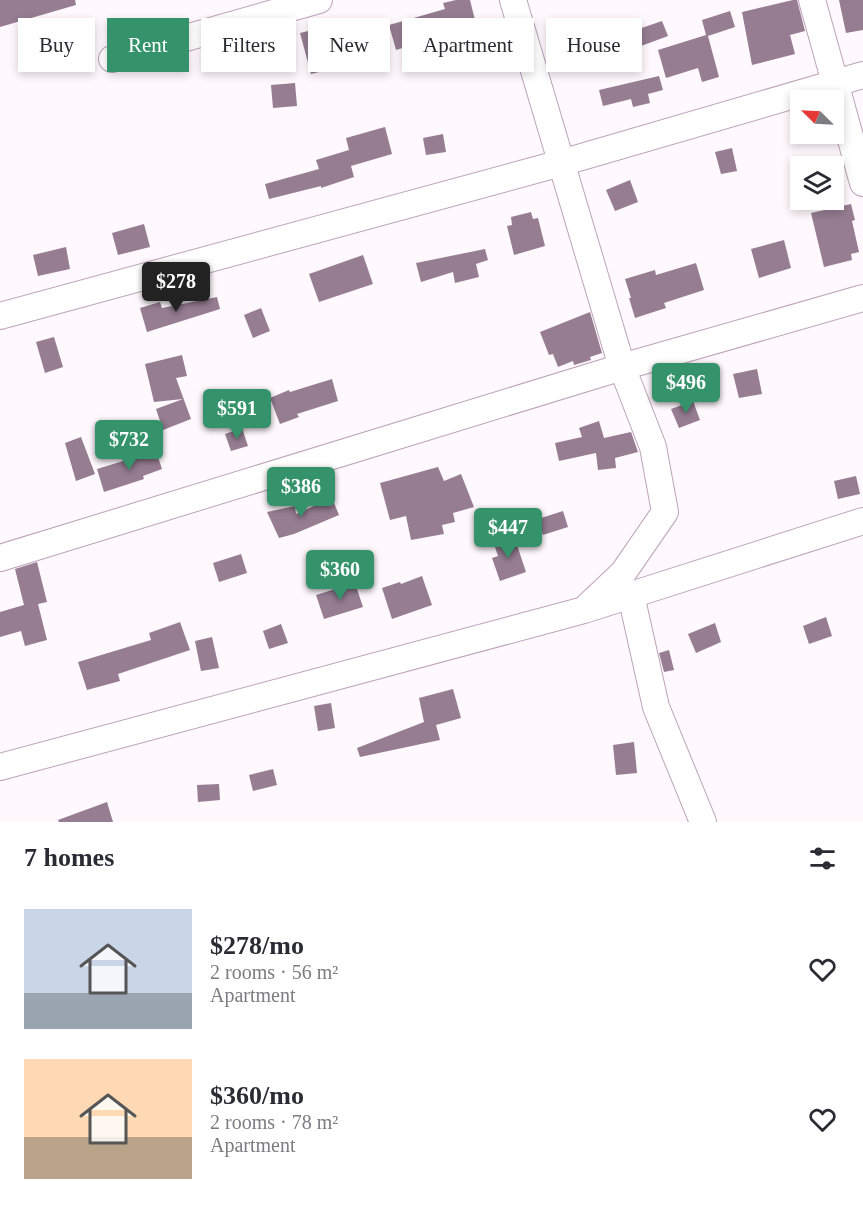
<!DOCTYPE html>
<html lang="en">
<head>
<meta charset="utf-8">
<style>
	body { margin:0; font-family:"Times New Roman",serif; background:#f7f7f7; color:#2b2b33; height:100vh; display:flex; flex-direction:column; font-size:22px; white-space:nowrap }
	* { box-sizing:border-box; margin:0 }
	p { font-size:20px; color:#7c7c81 }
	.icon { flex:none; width:33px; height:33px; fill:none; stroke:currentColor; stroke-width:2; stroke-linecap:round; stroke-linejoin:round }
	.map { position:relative; height:822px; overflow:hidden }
	.side { display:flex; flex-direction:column; background:#fff; flex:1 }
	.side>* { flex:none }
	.banner { position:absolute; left:18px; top:18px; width:828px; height:54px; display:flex; gap:12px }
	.needle { width:39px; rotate:294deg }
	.buttons { position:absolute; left:790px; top:90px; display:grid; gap:12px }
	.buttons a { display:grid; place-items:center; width:54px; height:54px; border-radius:0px; background:#fff; box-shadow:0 3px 9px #0003; font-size:30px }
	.price { position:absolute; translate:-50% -51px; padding:0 14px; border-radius:6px; background:#35936c; color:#fff; font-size:20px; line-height:39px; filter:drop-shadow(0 2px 3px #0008) }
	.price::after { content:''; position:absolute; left:50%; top:36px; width:18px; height:14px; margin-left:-9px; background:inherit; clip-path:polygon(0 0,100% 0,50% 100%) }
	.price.active { background:#222; color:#fff }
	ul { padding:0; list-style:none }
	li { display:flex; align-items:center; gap:18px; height:150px; padding:0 24px }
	li span { display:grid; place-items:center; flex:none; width:168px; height:120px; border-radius:0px; color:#555 }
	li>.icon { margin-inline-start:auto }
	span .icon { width:72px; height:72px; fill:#fffc; stroke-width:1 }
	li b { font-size:26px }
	h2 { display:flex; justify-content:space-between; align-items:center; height:72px; padding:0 24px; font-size:26px }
	.tag { padding:0 21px; border-radius:0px; background:#fff; box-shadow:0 3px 9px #0003; font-size:21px; line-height:54px }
	.tag.active { background:#35936c; color:#fff }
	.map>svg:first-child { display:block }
	.building { fill:#967d92 }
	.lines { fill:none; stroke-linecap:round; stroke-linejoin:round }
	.minor-casing { stroke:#bda3b8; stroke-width:28 }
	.minor { stroke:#fff; stroke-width:26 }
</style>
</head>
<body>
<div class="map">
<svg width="863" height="822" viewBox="0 0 863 822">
	<rect width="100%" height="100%" fill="#fff9fe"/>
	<g class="building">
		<polygon points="0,0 75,0 76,5 0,27"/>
		<polygon points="456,0 470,0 481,44 438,55 439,64 416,69 412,45 396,50 389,25 445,9 443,3"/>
		<polygon points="793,0 797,0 805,31 790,35 795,54 752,65 742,12"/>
		<polygon points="839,0 863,0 863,30 846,33"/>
		<polygon points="730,11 735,27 708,36 719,77 702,82 698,68 666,78 658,50 706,35 702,20"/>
		<polygon points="662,21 668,36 633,49 627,33"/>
		<polygon points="316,29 327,70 311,74 300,33"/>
		<polygon points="659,76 663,90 648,94 650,103 633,107 631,99 603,106 599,90"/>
		<polygon points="295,83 297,106 273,108 271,85"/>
		<polygon points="385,127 392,154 351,166 354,177 321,188 321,186 269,199 265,184 319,169 316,160 349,150 346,138"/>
		<polygon points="443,134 446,152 426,155 423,138"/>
		<polygon points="732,148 737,171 721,174 715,152"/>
		<polygon points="630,180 638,202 615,211 606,190"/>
		<polygon points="851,204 855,220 852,221 859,252 851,254 852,260 824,267 811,213"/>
		<polygon points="531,212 533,219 538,218 545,246 514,255 507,226 512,225 511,217"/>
		<polygon points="144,224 150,247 118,255 112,233"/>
		<polygon points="784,240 791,268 759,278 751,249"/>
		<polygon points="66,247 70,269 38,276 33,255"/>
		<polygon points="485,249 488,260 476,264 479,277 455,283 453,272 421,282 416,263"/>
		<polygon points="363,255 373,284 319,302 309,274"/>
		<polygon points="696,263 704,290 664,303 666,308 635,318 629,298 631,298 625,279 655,270 656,275"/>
		<polygon points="217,297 220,309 147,332 140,308 160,302 162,308"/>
		<polygon points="261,308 270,331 253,338 244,315"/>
		<polygon points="590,312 602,353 590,357 591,360 574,365 573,361 558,367 553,354 549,355 540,332"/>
		<polygon points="54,337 63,367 45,373 36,342"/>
		<polygon points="182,355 187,376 176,378 191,419 163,430 156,409 183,399 154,402 145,364"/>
		<polygon points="757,369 762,394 739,398 733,374"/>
		<polygon points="332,379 338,401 297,414 299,417 280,424 270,398 289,390 290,392"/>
		<polygon points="693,401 700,420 679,428 671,409"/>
		<polygon points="599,421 604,438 631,432 638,452 615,458 616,468 598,470 596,453 559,461 555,443 582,437 579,428"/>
		<polygon points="242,428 248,446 231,451 225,434"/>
		<polygon points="81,437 95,474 76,481 65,443"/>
		<polygon points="156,451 162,469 143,476 144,479 104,492 97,469"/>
		<polygon points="438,467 444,481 461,474 474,507 453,513 455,522 442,525 444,534 411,540 406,516 390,520 380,483"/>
		<polygon points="856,476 860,494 838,499 834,481"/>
		<polygon points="332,498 339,515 294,534 279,538 267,512 295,506 296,514"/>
		<polygon points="563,511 568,527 543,535 538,519"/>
		<polygon points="514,536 526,572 500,581 492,558 498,556 494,544"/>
		<polygon points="241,554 247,573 219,582 213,563"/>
		<polygon points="37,562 47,602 38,604 47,640 25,646 21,631 0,637 0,612 24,605 15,569"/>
		<polygon points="422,576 432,605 392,619 382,588 400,582 401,584"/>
		<polygon points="355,583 363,607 324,619 316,595"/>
		<polygon points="826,617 832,636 809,644 803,626"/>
		<polygon points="180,622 190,650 118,674 120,681 87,690 78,662 151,640 149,633"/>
		<polygon points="715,623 721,642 696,653 688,634"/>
		<polygon points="281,624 288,643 269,649 263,631"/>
		<polygon points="212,637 219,668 201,671 195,641"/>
		<polygon points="669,650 674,670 664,672 659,653"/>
		<polygon points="453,689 461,718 436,725 440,740 360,757 357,748 424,722 419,698"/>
		<polygon points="331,703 335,728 318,731 314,706"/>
		<polygon points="634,742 637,773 616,775 613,745"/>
		<polygon points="273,769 277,785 253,791 249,775"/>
		<polygon points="219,784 220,800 198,802 197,785"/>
		<polygon points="107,802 113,822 59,822 58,820"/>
	</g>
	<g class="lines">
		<defs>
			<g id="minor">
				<polyline points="513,0 622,367 653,447 665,512 623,573 588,606"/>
				<polyline points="812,0 863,183"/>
				<polyline points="112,59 319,0"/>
				<polyline points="0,316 561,163 863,75"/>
				<polyline points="0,558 622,367 863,298"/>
				<polyline points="631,595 656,707 703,822"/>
				<polyline points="0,767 584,610 863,521"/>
			</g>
		</defs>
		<use href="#minor" class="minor-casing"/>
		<use href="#minor" class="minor"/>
	</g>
</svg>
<div class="buttons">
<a><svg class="needle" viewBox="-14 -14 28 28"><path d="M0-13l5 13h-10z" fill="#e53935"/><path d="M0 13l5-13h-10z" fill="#7c7c81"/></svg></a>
<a><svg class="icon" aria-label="layers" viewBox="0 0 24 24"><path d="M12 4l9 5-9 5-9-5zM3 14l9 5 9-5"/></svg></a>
</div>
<b class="price active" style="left:176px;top:313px">$278</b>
<b class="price" style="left:686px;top:414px">$496</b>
<b class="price" style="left:237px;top:440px">$591</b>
<b class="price" style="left:129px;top:471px">$732</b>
<b class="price" style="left:301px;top:518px">$386</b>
<b class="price" style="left:508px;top:559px">$447</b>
<b class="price" style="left:340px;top:601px">$360</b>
<div class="banner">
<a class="tag">Buy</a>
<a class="tag active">Rent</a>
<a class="tag">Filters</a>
<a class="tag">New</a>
<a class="tag">Apartment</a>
<a class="tag">House</a>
</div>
</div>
<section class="side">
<h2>7 homes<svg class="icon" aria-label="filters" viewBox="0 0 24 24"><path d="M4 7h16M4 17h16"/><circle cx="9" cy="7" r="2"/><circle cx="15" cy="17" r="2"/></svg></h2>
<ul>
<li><span style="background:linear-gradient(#c9d6e8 70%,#9aa5b1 0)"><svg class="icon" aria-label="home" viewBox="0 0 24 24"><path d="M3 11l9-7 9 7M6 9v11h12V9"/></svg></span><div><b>$278/mo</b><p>2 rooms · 56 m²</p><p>Apartment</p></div><svg class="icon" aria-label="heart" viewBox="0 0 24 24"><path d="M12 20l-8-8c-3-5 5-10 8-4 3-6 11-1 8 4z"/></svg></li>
<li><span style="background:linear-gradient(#ffd9b3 65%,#b9a48a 0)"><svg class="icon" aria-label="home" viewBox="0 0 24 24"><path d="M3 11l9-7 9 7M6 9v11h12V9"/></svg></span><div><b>$360/mo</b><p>2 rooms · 78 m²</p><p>Apartment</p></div><svg class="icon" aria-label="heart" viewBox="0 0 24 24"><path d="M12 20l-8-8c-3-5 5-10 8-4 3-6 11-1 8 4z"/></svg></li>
</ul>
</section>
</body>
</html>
